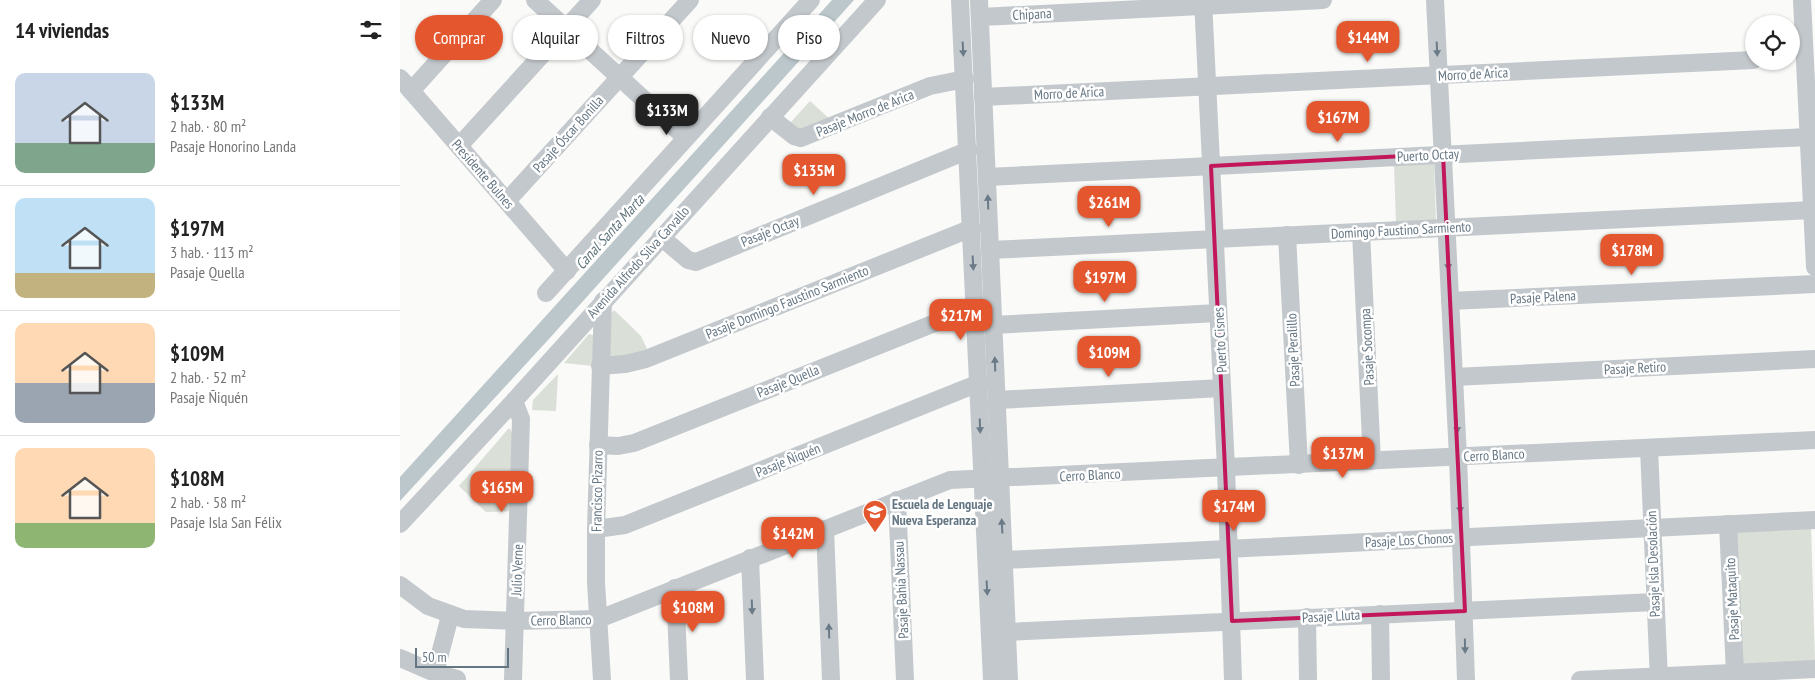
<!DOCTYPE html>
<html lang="es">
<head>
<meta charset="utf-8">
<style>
	body { margin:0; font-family:"PT Sans Narrow",sans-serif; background:#f6f6f6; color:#222; height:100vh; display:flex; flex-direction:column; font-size:19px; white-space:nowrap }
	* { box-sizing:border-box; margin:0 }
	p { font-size:16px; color:#767676 }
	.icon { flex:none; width:28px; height:28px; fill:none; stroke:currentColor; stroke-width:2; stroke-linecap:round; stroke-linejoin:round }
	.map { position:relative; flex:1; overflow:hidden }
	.details { display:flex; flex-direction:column; background:#fff; width:400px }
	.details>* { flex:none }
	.top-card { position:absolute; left:15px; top:15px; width:475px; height:45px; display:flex; gap:10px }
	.controls { position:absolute; left:1345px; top:15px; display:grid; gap:10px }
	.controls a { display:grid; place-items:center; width:55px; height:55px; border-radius:50%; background:#fff; box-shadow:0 1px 4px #0004; font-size:25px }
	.scale { position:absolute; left:15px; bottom:12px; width:94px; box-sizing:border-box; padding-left:5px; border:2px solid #657683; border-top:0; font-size:14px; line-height:18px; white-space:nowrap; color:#657683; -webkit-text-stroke:4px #fff; paint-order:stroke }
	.price { position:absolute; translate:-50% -42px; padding:0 11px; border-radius:10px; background:#e4572e; color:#fff; font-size:16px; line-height:32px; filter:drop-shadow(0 1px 2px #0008) }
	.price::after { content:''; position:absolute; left:50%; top:30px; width:15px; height:11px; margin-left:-8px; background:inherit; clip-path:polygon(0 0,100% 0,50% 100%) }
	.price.current { background:#222; color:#fff }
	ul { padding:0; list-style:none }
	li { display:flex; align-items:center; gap:15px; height:125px; padding:0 15px }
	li+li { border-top:1px solid #e0e0e0 }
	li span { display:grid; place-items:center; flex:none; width:140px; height:100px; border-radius:10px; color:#555 }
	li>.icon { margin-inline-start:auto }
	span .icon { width:60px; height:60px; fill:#fffc; stroke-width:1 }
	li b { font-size:21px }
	h2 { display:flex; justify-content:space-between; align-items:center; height:60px; padding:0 15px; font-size:21px }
	.tag { padding:0 18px; border-radius:22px; background:#fff; box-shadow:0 1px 4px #0004; font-size:18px; line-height:45px }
	.tag.current { background:#e4572e; color:#fff }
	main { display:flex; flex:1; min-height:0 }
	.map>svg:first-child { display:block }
	.green { fill:#dadfd7 }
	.water { fill:#bbc7cb }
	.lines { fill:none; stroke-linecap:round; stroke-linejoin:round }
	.minor { stroke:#c3c8cc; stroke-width:18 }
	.oneway { fill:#6a7a87 }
	.marked { fill:none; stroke:#c2185b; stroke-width:4; stroke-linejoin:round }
	.labels { text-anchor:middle; stroke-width:5; stroke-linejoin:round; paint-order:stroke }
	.street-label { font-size:14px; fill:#657683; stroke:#fff }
	.poi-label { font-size:14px; font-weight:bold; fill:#657683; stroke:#fff; text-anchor:start }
	.water-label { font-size:15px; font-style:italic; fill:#60757c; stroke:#fff }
</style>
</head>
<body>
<main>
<section class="details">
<h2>14 viviendas<svg class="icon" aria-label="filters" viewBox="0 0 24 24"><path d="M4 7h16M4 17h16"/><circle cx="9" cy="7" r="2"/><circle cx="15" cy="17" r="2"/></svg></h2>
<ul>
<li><span style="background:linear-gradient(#c9d6e8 70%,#7fa58c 0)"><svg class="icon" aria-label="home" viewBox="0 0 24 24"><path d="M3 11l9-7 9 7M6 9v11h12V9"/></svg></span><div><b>$133M</b><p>2 hab. · 80 m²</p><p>Pasaje Honorino Landa</p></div></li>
<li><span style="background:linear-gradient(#bfe0f5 75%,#c2b280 0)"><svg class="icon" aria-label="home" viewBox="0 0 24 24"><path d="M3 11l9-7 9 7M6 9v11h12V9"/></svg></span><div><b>$197M</b><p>3 hab. · 113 m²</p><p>Pasaje Quella</p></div></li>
<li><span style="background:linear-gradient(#ffd9b3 60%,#9aa5b1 0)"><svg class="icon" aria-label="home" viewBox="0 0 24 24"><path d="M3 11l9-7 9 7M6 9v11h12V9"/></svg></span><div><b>$109M</b><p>2 hab. · 52 m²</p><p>Pasaje Ñiquén</p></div></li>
<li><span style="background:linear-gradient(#ffd9b3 75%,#8fb573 0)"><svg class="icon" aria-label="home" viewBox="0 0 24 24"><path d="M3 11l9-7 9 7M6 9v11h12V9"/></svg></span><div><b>$108M</b><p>2 hab. · 58 m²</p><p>Pasaje Isla San Félix</p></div></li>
</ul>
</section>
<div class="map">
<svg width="1415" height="680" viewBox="0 0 1415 680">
	<rect width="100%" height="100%" fill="#fafaf8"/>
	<g class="green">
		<polygon points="410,101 443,131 401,147 383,131"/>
		<polygon points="1034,163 1036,223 996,224 994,164"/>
		<polygon points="214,310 241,336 248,351 230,357 208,357 207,318"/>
		<polygon points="189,334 196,336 193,366 164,363"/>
		<polygon points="158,374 156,411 132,410 133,400"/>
		<polygon points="109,428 114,435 115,511 86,512 59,486"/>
		<polygon points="1411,526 1415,661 1342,667 1336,527"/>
	</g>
	<polygon class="water" points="432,0 454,0 148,340 0,501 0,477"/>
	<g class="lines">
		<g class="minor">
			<polyline points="135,0 286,138"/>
			<polyline points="560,0 592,680"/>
			<polyline points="579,0 609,680"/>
			<polyline points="803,0 826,468 833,680"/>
			<polyline points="1035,0 1058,457 1066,680"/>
			<polyline points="1402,0 1415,267"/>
			<polyline points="580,17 923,0"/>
			<polyline points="0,78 167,271"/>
			<polyline points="11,91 93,0"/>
			<polyline points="583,97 1354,60"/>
			<polyline points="370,117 394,136 401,138 530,86 565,79"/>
			<polyline points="59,146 192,0"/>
			<polyline points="587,177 1408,137"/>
			<polyline points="107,201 290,0"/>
			<polyline points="961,232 972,461"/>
			<polyline points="887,235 899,465"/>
			<polyline points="261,237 288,260 296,262 569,150"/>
			<polyline points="590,250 1412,210"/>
			<polyline points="146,293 411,0"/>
			<polyline points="1050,301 1415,284"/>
			<polyline points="594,325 818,313"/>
			<polyline points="200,366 225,364 246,359 572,228"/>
			<polyline points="1054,377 1415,359"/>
			<polyline points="597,400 822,388"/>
			<polyline points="198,445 218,446 234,443 575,307"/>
			<polyline points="1249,448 1259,680"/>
			<polyline points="497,500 505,680"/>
			<polyline points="0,524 114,401 477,0"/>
			<polyline points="1328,524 1335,673"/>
			<polyline points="196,529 225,525 579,383"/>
			<polyline points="425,529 431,680"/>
			<polyline points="350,558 355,680"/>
			<polyline points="604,560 1415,520"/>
			<polyline points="0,585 28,606 64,619 115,621 199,619 550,480 1415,440"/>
			<polyline points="275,588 279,680"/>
			<polyline points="980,614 981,680"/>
			<polyline points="907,617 908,680"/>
			<polyline points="607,632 1255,602"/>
			<polyline points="0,658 35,673 57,679"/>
			<polyline points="35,673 50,616"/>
			<polyline points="113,680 121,419 114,401"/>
			<polyline points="202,680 196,582 196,529 203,301"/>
			<polyline points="1180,680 1415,669"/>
		</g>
	</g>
	<defs><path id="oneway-solid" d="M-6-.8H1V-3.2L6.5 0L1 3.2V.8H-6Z" transform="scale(1.25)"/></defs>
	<g class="oneway">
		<use href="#oneway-solid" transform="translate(563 49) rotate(87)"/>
		<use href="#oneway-solid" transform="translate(1037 49) rotate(87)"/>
		<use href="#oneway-solid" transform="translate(588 202) rotate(-92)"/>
		<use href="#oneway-solid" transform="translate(573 263) rotate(87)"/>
		<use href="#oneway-solid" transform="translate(1048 263) rotate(87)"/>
		<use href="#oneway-solid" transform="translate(595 364) rotate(-92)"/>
		<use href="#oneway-solid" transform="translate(580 426) rotate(88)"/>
		<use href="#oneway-solid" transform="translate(1057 426) rotate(87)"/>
		<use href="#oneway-solid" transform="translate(1060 506) rotate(88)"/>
		<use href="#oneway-solid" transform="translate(602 526) rotate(-93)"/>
		<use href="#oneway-solid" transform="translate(587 588) rotate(87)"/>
		<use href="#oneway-solid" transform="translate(352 607) rotate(88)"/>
		<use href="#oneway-solid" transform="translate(429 631) rotate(-92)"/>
		<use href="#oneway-solid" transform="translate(1065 646) rotate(89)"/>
	</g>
	<path class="marked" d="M1043,154L1065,611L832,621L811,166Z"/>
	<defs>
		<symbol id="school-pin" viewBox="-11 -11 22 30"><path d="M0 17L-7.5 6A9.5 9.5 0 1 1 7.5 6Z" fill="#e4572e" stroke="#fff"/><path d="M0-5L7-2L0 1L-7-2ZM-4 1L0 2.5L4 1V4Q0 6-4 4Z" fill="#fff"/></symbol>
	</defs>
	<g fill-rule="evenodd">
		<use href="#school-pin" x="461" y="498" width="28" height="38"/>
	</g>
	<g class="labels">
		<g class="street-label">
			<text transform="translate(632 14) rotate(-3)" y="5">Chipana</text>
			<text transform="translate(1073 74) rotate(-3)" y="5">Morro de Arica</text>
			<text transform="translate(669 93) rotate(-3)" y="5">Morro de Arica</text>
			<text transform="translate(465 113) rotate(-22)" y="5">Pasaje Morro de Arica</text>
			<text transform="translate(168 134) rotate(-48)" y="5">Pasaje Óscar Bonilla</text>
			<text transform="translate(1028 155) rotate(-3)" y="5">Puerto Octay</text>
			<text transform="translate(83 174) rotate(49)" y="5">Presidente Bulnes</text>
			<text transform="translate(1001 230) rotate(-3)" y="5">Domingo Faustino Sarmiento</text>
			<text transform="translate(370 231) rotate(-22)" y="5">Pasaje Octay</text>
			<text transform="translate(238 262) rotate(-48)" y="5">Avenida Alfredo Silva Carvallo</text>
			<text transform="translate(1143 297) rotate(-3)" y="5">Pasaje Palena</text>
			<text transform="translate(387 302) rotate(-22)" y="5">Pasaje Domingo Faustino Sarmiento</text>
			<text transform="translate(820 340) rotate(-93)" y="5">Puerto Cisnes</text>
			<text transform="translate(967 347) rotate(-93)" y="5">Pasaje Socompa</text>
			<text transform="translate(893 350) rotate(-93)" y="5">Pasaje Peralillo</text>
			<text transform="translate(1235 368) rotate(-3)" y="5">Pasaje Retiro</text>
			<text transform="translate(388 381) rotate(-22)" y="5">Pasaje Quella</text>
			<text transform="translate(1094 455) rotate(-3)" y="5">Cerro Blanco</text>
			<text transform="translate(388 460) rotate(-22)" y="5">Pasaje Ñiquén</text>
			<text transform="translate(690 475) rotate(-3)" y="5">Cerro Blanco</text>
			<text transform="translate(197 491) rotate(-89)" y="5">Francisco Pizarro</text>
			<text transform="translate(1009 540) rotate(-3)" y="5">Pasaje Los Chonos</text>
			<text transform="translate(1253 564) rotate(-92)" y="5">Pasaje Isla Desolación</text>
			<text transform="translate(117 570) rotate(-88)" y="5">Julio Verne</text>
			<text transform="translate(501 590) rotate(-93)" y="5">Pasaje Bahía Nassau</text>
			<text transform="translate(1332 599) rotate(-93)" y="5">Pasaje Mataquito</text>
			<text transform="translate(931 616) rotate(-3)" y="5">Pasaje Lluta</text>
			<text transform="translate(161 620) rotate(-1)" y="5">Cerro Blanco</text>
		</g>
		<g class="poi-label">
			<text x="492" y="509">Escuela de Lenguaje<tspan x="492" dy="16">Nueva Esperanza</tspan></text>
		</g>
		<g class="water-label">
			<text transform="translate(210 232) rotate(-48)" y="5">Canal Santa Marta</text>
		</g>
	</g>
</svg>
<div class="controls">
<a><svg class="icon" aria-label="locate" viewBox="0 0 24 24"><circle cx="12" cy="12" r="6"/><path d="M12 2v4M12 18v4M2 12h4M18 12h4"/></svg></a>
</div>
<div class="scale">50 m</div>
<b class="price" style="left:968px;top:63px">$144M</b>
<b class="price current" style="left:267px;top:136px">$133M</b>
<b class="price" style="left:938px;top:143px">$167M</b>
<b class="price" style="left:414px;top:196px">$135M</b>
<b class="price" style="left:709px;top:228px">$261M</b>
<b class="price" style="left:1232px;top:276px">$178M</b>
<b class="price" style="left:705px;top:303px">$197M</b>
<b class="price" style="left:561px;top:341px">$217M</b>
<b class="price" style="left:709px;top:378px">$109M</b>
<b class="price" style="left:943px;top:479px">$137M</b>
<b class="price" style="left:102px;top:513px">$165M</b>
<b class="price" style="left:834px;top:532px">$174M</b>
<b class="price" style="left:393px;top:559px">$142M</b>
<b class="price" style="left:293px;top:633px">$108M</b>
<div class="top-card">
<a class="tag current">Comprar</a>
<a class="tag">Alquilar</a>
<a class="tag">Filtros</a>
<a class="tag">Nuevo</a>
<a class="tag">Piso</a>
</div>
</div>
</main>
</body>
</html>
